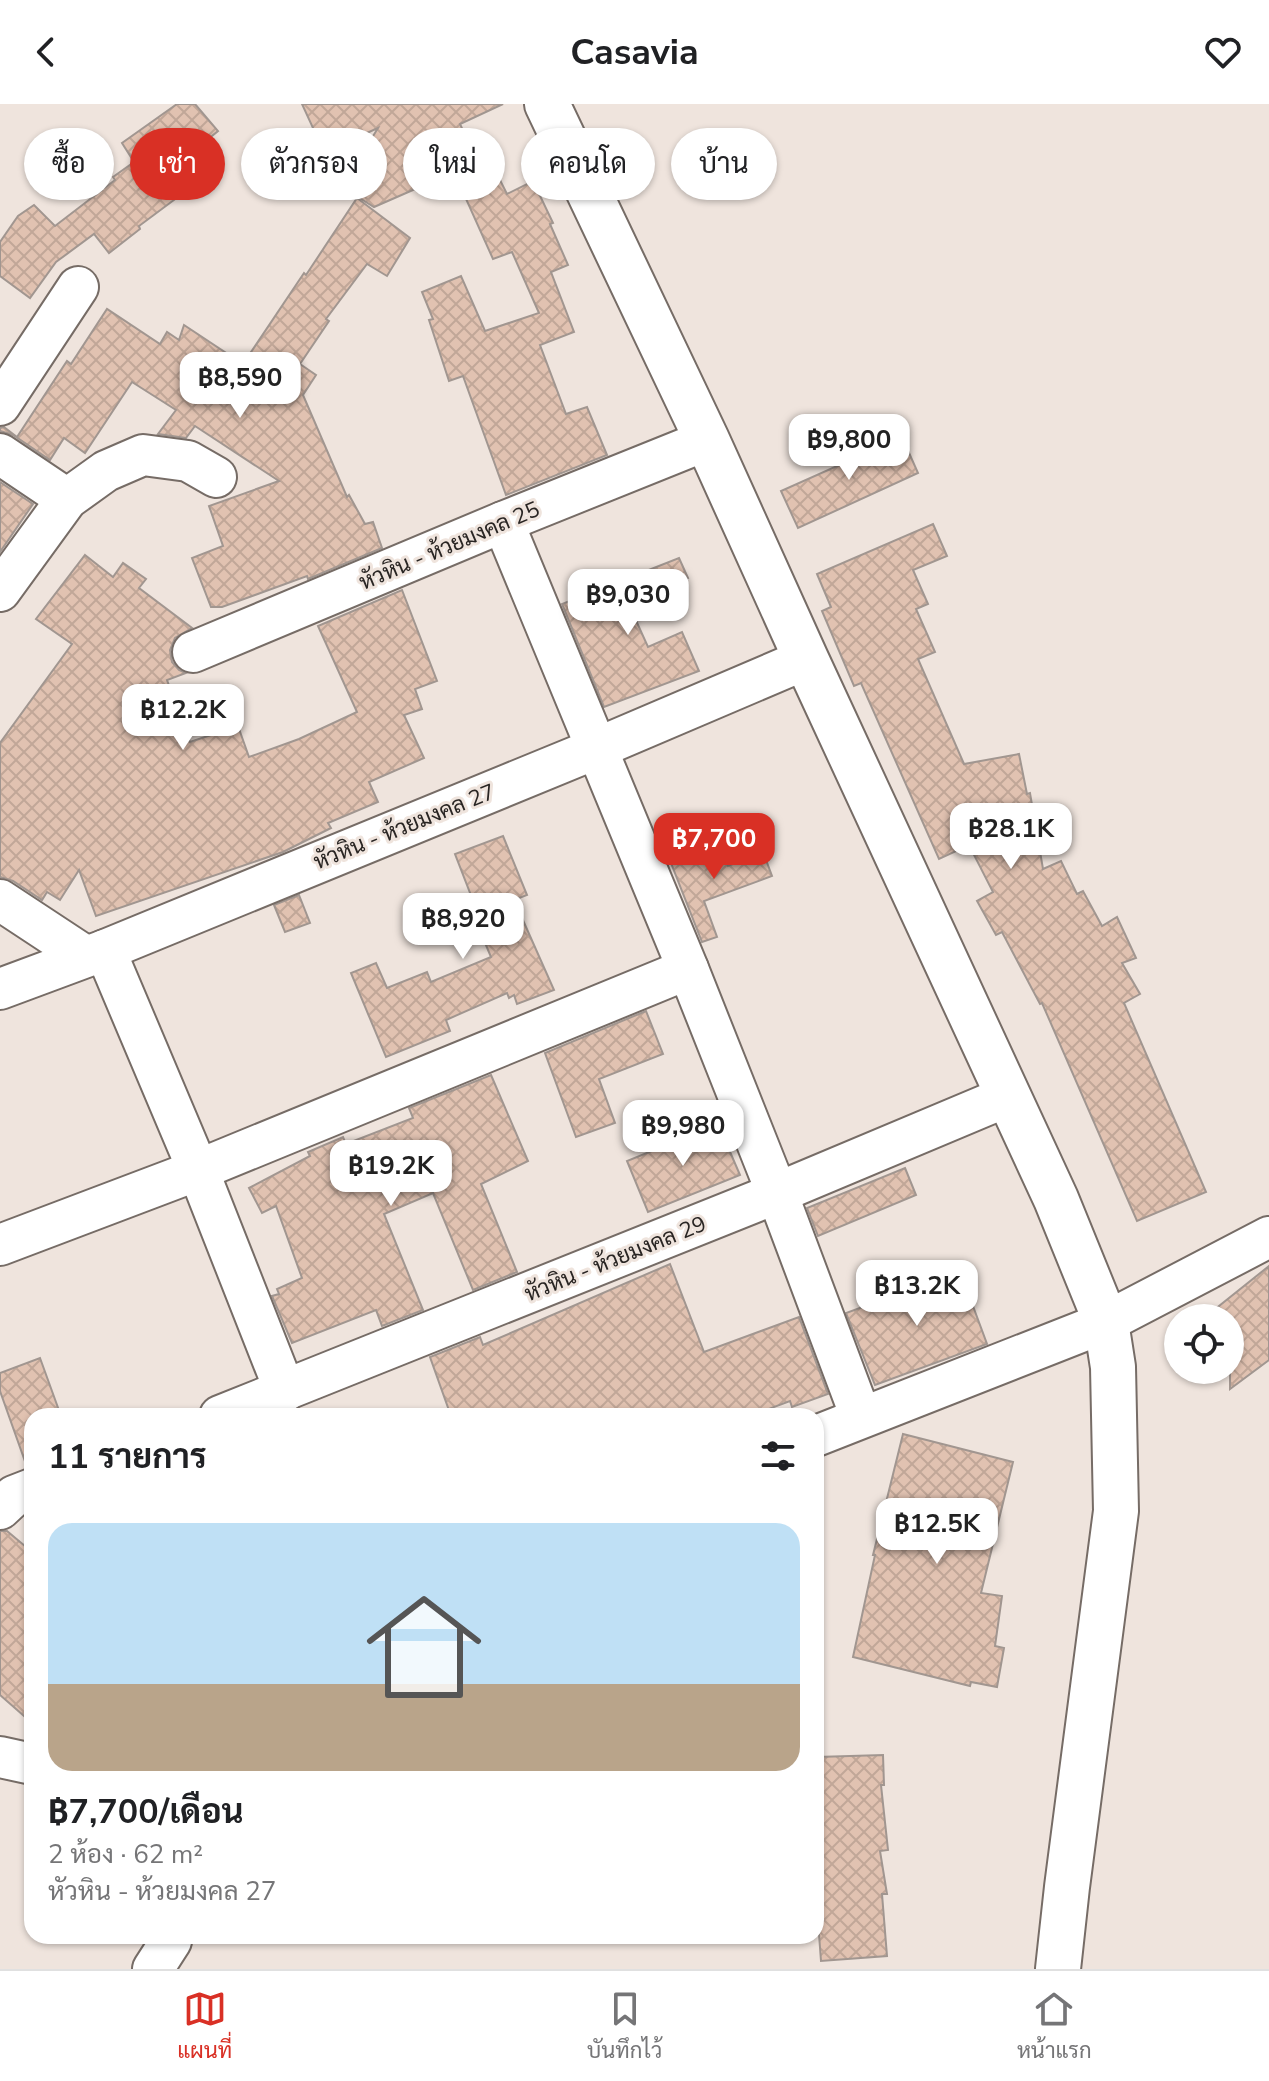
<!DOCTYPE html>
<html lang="th">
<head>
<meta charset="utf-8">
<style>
	body { margin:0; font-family:"Nunito Sans",Sarabun,sans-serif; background:#f2f2f2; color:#202124; height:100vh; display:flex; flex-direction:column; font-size:30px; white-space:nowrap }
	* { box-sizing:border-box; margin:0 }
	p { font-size:26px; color:#757577 }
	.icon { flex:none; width:44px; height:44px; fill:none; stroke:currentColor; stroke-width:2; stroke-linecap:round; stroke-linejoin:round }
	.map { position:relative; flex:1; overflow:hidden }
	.details { position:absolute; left:24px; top:1304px; width:800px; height:536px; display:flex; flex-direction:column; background:#fff; border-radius:24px; box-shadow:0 2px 6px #0004 }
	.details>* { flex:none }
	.banner { position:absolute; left:24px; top:24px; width:800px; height:72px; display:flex; gap:16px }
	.controls { position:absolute; left:1164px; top:1200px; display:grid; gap:16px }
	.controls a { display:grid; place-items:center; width:80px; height:80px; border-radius:50%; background:#fff; box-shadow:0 2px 6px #0004; font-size:40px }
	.price { position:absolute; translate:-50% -68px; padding:0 18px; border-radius:16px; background:#fff; color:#222; font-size:26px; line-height:52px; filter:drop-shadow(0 2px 4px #0008) }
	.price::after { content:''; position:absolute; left:50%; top:48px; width:24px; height:18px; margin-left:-12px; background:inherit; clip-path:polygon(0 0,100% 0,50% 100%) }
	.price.active { background:#d93025; color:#fff }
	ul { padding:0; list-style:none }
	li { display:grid; align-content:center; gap:16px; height:424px; padding:0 24px }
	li+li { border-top:2px solid #e0e0e0 }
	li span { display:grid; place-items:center; height:248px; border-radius:24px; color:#555 }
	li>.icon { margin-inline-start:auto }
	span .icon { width:144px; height:144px; fill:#fffc; stroke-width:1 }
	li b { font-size:34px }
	h2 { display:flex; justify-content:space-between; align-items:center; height:96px; padding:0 24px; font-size:34px }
	.tag { padding:0 28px; border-radius:36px; background:#fff; box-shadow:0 2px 6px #0004; font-size:28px; line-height:72px }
	.tag.active { background:#d93025; color:#fff }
	header { display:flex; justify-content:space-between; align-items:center; height:104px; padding:0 24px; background:#fff; font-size:36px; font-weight:700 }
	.tabs { display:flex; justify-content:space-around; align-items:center; height:112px; border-top:2px solid #e0e0e0; background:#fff; font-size:22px; color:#757577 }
	.tabs a { display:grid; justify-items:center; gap:4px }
	.tabs .active { color:#d93025 }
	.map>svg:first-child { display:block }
	.building { fill:url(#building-cross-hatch); stroke:#a19690; stroke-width:2 }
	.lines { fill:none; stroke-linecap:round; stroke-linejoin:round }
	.street-casing { stroke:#766c66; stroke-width:44 }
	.secondary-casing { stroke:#766c66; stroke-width:48 }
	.street { stroke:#fff; stroke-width:40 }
	.secondary { stroke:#fff; stroke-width:44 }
	.labels { text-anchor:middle; stroke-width:6; stroke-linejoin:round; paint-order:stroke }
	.street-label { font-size:22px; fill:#292523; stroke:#efe4dd }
</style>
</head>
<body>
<header><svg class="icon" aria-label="back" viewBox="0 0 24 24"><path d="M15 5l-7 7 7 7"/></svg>Casavia<svg class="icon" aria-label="heart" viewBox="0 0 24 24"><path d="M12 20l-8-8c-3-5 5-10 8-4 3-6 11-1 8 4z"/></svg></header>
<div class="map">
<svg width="1269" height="1865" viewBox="0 0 1269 1865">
	<defs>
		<pattern id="building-cross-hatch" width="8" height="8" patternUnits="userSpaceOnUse" patternTransform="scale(2)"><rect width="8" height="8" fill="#e1c2b1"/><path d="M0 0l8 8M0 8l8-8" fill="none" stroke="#c1a798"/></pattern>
	</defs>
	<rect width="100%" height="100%" fill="#efe4dd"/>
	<g class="building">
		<polygon points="177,0 195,0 218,27 186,53 202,75 139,122 140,125 109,149 94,130 56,158 30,194 0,172 0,138 18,112 34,101 55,122 115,76 113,73 134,58 122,39"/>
		<polygon points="302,0 503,0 460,20 486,77 498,72 507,90 533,77 553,119 550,120 568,161 551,168 574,228 540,241 566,310 587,303 607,351 506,391 463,272 449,277 429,216 433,215 422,188 461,172 485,227 539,209 512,148 493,155 454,68 374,103 342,83 378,24 324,48"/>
		<polygon points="357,94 410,134 387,172 367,160 326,215 329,217 300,260 316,271 303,291 347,393 349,391 365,420 373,418 382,444 308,475 307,472 222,503 211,503 192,454 223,442 209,402 279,377 195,322 186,334 158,330 176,306 132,278 85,349 64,334 50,356 13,331 0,327 0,324 4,323 17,333 67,257 71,260 107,205 160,240 167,228 179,236 184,221 243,260 304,169 306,171"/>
		<polygon points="902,333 918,369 798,424 781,387"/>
		<polygon points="0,378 33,400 0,448"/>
		<polygon points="933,420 947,452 913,466 928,500 916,505 935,548 918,555 964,660 1019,650 1027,690 1030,689 1043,765 1061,757 1077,790 1083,787 1102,822 1117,813 1136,854 1122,859 1140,890 1124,899 1206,1088 1137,1117 1042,899 1040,900 1002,828 996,831 977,797 993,788 969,741 939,755 861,579 854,582 822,507 831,503 817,470"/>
		<polygon points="85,451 113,473 123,459 146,475 139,484 192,524 175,534 170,546 172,558 179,566 186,569 167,576 190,638 238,622 249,653 299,635 357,608 318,522 402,486 437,577 415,585 422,605 404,611 424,654 369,678 378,698 328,719 331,724 283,748 96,812 79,766 60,796 47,788 42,796 13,777 0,773 0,639 72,540 36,515"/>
		<polygon points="679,454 688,474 629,501 648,543 682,528 699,567 604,603 562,500"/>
		<polygon points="503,732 527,791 514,796 554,886 517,900 514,891 509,894 507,889 446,916 450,927 386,953 351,869 376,859 387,884 427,868 431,878 491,853 480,827 484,825 455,750"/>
		<polygon points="719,739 728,762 763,748 772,772 704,797 717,833 702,838 671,759"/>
		<polygon points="299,791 310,819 285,828 274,801"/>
		<polygon points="646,907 663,950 599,975 615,1019 576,1033 545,949"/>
		<polygon points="491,971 528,1057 481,1080 517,1168 473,1186 433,1089 384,1110 423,1206 382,1222 376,1206 292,1239 272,1192 279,1190 277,1185 302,1174 276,1102 262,1109 249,1084 310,1052 308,1048 343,1033 346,1040 413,1014 409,1004"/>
		<polygon points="718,1020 740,1071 648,1108 627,1057"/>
		<polygon points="905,1064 916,1091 818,1132 807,1104"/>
		<polygon points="670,1160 704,1248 799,1213 828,1290 792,1303 790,1297 750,1312 451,1312 430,1253 480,1233 483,1241"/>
		<polygon points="1269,1162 1269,1256 1230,1285 1230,1214 1204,1214"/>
		<polygon points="960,1167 987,1240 875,1281 846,1209"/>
		<polygon points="40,1254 61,1312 32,1312 32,1363 27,1363 0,1287 0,1269"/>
		<polygon points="903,1330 1013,1358 981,1489 1002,1492 995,1542 1004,1544 997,1583 971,1578 970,1582 853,1553 875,1451 873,1451"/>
		<polygon points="0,1427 7,1427 32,1448 32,1619 0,1591"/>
		<polygon points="883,1651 884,1681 881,1681 888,1746 880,1747 887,1790 882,1790 887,1852 821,1857 818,1817 823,1816 816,1775 816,1717 819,1717 817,1653"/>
	</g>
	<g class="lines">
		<defs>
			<g id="street">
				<polyline points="0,301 78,183"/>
				<polyline points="0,350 67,395"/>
				<polyline points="503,418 688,865 777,1089 861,1313"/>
				<polyline points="0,487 67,395 106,367 143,351 188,357 216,373"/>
				<polyline points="193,548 503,418 707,336"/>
				<polyline points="0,796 85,852"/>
				<polyline points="105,846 198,1066 285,1287"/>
				<polyline points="0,885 105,846 595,645 806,555"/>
				<polyline points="0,1141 198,1066 688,865"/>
				<polyline points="220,1312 777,1089 1008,992"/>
				<polyline points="816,1332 1106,1218 1269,1133"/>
				<polyline points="0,1405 14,1392 32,1385"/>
				<polyline points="0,1653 32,1660"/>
				<polyline points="153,1865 171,1837"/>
			</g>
			<polyline id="secondary" points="547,0 707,336 806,555 1056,1095 1106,1218 1113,1263 1116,1407 1067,1783 1058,1865"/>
		</defs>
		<use href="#street" class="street-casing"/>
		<use href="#secondary" class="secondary-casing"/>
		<use href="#street" class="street"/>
		<use href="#secondary" class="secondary"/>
	</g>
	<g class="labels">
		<g class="street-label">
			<text transform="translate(449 441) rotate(-23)" y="8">หัวหิน - ห้วยมงคล 25</text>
			<text transform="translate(404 722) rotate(-22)" y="8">หัวหิน - ห้วยมงคล 27</text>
			<text transform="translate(615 1154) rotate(-22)" y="8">หัวหิน - ห้วยมงคล 29</text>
		</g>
	</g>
</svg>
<div class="controls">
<a><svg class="icon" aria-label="locate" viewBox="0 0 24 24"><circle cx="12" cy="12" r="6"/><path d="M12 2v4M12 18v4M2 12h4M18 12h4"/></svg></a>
</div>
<b class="price" style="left:240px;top:316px">฿8,590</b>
<b class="price" style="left:849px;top:378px">฿9,800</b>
<b class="price" style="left:628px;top:533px">฿9,030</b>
<b class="price" style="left:183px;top:648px">฿12.2K</b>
<b class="price" style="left:1011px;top:767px">฿28.1K</b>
<b class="price active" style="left:714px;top:777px">฿7,700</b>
<b class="price" style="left:463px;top:857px">฿8,920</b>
<b class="price" style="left:683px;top:1064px">฿9,980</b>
<b class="price" style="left:391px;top:1104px">฿19.2K</b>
<b class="price" style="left:917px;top:1224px">฿13.2K</b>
<b class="price" style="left:937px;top:1462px">฿12.5K</b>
<div class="banner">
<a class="tag">ซื้อ</a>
<a class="tag active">เช่า</a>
<a class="tag">ตัวกรอง</a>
<a class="tag">ใหม่</a>
<a class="tag">คอนโด</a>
<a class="tag">บ้าน</a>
</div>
<section class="details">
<h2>11 รายการ<svg class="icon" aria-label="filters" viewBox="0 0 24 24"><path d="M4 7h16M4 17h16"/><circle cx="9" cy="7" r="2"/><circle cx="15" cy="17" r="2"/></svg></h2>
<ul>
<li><span style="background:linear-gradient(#bfe0f5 65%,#b9a48a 0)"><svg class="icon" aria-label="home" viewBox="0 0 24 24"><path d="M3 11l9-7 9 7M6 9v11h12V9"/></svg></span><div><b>฿7,700/เดือน</b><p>2 ห้อง · 62 m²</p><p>หัวหิน - ห้วยมงคล 27</p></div></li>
</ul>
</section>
</div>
<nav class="tabs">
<a class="active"><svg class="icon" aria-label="map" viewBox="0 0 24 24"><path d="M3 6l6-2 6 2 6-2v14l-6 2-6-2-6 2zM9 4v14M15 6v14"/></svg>แผนที่</a>
<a><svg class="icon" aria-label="saved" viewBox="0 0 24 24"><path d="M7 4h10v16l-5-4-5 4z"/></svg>บันทึกไว้</a>
<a><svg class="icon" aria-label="home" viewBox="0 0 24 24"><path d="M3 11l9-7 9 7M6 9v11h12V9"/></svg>หน้าแรก</a>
</nav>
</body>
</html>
